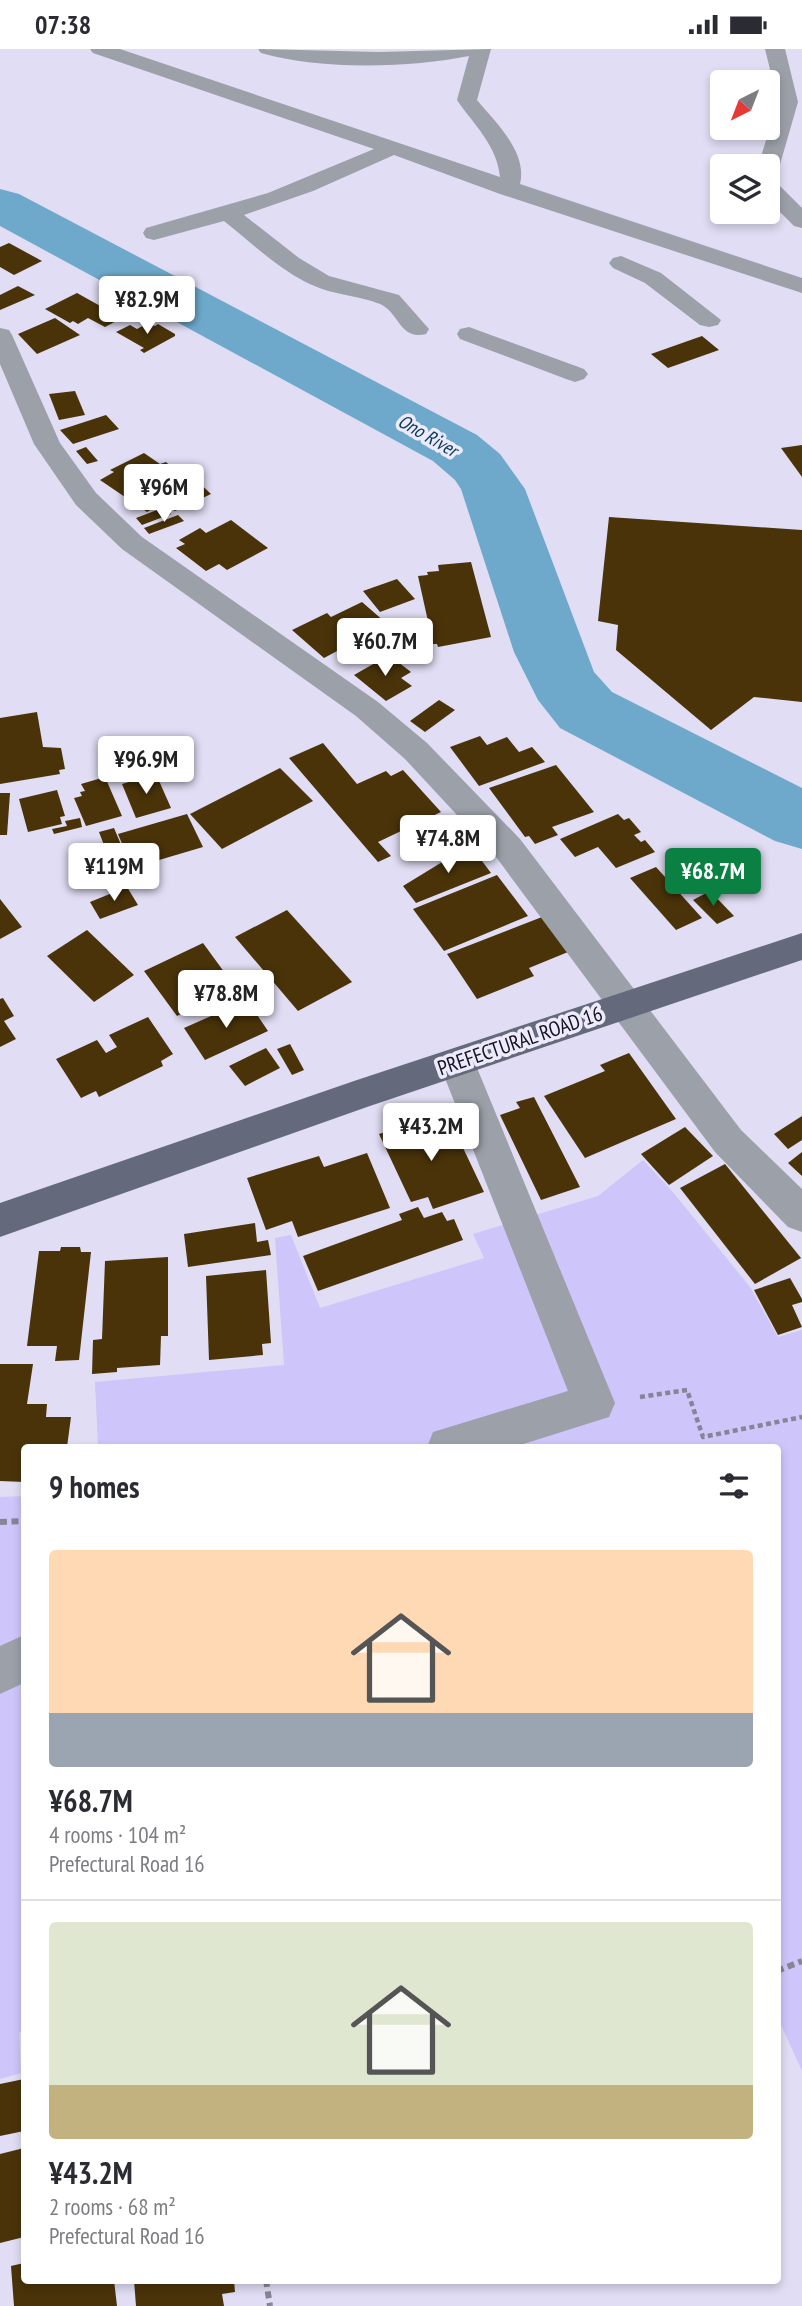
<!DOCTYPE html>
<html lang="en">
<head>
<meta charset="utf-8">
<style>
	body { margin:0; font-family:"PT Sans Narrow",sans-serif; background:#f7f7f7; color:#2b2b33; height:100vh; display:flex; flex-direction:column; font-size:26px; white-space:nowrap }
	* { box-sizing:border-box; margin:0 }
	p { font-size:23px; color:#7c7c81 }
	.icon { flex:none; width:38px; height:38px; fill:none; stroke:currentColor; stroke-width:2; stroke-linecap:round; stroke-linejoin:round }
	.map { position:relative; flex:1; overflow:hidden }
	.drawer { position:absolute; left:21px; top:1395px; width:760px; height:840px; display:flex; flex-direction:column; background:#fff; border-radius:7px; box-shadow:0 4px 10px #0003 }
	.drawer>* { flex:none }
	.needle { width:46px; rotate:222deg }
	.tools { position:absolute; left:710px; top:21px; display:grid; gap:14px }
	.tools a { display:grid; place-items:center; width:70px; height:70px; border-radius:7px; background:#fff; box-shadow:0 4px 10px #0003; font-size:35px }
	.price { position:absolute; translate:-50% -60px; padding:0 16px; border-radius:7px; background:#fff; color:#222; font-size:23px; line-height:46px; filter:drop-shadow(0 2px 4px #0008) }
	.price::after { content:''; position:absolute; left:50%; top:42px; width:21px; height:16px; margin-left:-10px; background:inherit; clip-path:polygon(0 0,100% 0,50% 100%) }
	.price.current { background:#0b8043; color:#fff }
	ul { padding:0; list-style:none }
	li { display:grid; align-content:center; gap:14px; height:371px; padding:0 28px }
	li+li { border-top:2px solid #e1e1e2 }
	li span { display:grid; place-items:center; height:217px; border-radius:7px; color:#555 }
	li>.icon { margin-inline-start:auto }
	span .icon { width:126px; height:126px; fill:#fffc; stroke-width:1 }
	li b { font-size:30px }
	h2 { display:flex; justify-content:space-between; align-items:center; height:84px; padding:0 28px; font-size:30px }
	.status { display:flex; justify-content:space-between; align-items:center; height:49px; padding:0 35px; background:#fff; direction:ltr }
	.status svg { height:19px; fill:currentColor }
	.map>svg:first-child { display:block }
	.green { fill:#cec5fb }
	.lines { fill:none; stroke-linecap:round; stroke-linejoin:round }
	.river { fill:#6ea9cc; fill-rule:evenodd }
	.building { fill:#4a3309 }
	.path-far1 { stroke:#878595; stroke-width:4.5; stroke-dasharray:5 3.5; stroke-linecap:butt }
	.path { stroke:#878595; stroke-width:6; stroke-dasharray:7 4.5; stroke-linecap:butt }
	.minor { fill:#9ca0a9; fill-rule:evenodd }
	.major { fill:#646a7b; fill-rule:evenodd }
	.labels { text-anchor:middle; stroke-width:7; stroke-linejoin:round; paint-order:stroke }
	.far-water-label { font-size:19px; font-style:italic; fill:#093b54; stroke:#edeafd }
	.street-label { font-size:21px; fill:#15141c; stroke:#edeafd }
</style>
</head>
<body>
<div class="status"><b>07:38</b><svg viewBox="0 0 49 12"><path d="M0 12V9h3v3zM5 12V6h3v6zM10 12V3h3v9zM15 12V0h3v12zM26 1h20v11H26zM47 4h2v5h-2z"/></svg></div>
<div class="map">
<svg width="802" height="2257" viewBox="0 0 802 2257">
	<rect width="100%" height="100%" fill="#e0ddf4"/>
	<g class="green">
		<polygon points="643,1111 672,1142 750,1238 778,1288 802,1281 802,2022 777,1967 777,1398 98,1398 95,1333 284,1316 275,1189 291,1186 320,1259 484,1209 473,1185 598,1147"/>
		<polygon points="24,1447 24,1980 19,1984 21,2024 0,2030 0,1448"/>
	</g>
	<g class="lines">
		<polygon class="river" points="0,140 19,145 477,386 500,405 525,440 594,623 612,643 802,739 802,800 775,792 560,679 538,651 514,603 461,440 455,431 433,412 0,177"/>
	</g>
	<g class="building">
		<polygon points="9,194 42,212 14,226 0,218 0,198"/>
		<polygon points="18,237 35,246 0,261 0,246"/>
		<polygon points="77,244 111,263 118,260 109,255 115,252 125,256 131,253 141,259 105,278 88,269 78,275 73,272 70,274 45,260"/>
		<polygon points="55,269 80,286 37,305 18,285"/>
		<polygon points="148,274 155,277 158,275 175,285 175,287 144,304 140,301 144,299 116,283 130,276 137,280"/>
		<polygon points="702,287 719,301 668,319 651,305"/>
		<polygon points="75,342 85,366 59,371 49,345"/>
		<polygon points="106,366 119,380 73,395 60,381"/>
		<polygon points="802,396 802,428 781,399"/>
		<polygon points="86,398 98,412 87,415 76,402"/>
		<polygon points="144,404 160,415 166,413 186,432 193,428 211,445 175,462 163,454 147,463 100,431 114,423 110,421"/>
		<polygon points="165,458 171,465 142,476 136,469"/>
		<polygon points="178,466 184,472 149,485 144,479"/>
		<polygon points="609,468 802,481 802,653 754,648 711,681 616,601 618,576 598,572"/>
		<polygon points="231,471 268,499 227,521 219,515 206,522 176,499 185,495 179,491 200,479 206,484"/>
		<polygon points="471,513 491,588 438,598 437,595 433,595 418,527 428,526 427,523 439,522 438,516"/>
		<polygon points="397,530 415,550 380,563 363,542"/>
		<polygon points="362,553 385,573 351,590 354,593 324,609 292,581 327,564 331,568"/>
		<polygon points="389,606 411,623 401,629 412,637 386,652 354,626"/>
		<polygon points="439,651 455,661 425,683 410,672"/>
		<polygon points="37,663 43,698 61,699 65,720 59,721 60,725 0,735 0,669"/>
		<polygon points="480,687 487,696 507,688 519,703 532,698 545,713 479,737 450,698"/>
		<polygon points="323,694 357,735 386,722 391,727 403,721 441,763 378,793 391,807 378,813 289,709"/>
		<polygon points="556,716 594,763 552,778 558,786 535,795 529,787 525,788 489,739"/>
		<polygon points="280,719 313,752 222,800 190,765"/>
		<polygon points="156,725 171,759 136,769 122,735"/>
		<polygon points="105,728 122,767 86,777 74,749 82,747 80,743 85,742 81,735"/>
		<polygon points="57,741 65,767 60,768 62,775 28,783 19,750"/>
		<polygon points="0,744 10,744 7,786 0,786"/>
		<polygon points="187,765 203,798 132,819 118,785"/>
		<polygon points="618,765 624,771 629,769 641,783 634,786 641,793 645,791 655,803 616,819 598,798 575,808 560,790"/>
		<polygon points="80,769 82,778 54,785 52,780 67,777 65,772"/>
		<polygon points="114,779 128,812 112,817 99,783"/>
		<polygon points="470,796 491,824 416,854 403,837"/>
		<polygon points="656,818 702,869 676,881 630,829"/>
		<polygon points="497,826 528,867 444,902 413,860"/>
		<polygon points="127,838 138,856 100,870 90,853"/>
		<polygon points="710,842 734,867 717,875 693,851"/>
		<polygon points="0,850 22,878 0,890"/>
		<polygon points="287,861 352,933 298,962 235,888"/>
		<polygon points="542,868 568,903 529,919 534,927 477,950 447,905"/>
		<polygon points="87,881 134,926 94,953 47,907"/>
		<polygon points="203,894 230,931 212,940 217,947 177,967 144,922"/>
		<polygon points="3,949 14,967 4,972 16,990 0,998 0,950"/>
		<polygon points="247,951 268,982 205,1011 184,979"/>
		<polygon points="148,968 173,1005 161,1012 163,1017 99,1048 96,1042 81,1049 56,1010 97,991 106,1004 117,998 109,986"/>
		<polygon points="290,995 304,1021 292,1026 277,1000"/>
		<polygon points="266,999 280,1019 245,1037 229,1017"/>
		<polygon points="629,1004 676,1070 585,1109 544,1047 605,1022 600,1016"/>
		<polygon points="534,1048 580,1138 541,1151 500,1066 520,1059 516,1053"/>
		<polygon points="439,1066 448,1084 455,1082 484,1143 433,1160 428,1148 411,1153 379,1085"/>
		<polygon points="802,1067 802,1091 788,1100 774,1085"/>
		<polygon points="685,1078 713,1107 669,1136 641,1105"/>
		<polygon points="802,1103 802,1127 788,1114"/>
		<polygon points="367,1104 390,1159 298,1188 292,1172 266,1181 247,1129 319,1107 324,1118"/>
		<polygon points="725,1115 801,1209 755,1235 680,1139"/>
		<polygon points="418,1158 424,1169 442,1163 447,1172 454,1170 463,1191 318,1242 303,1207 402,1171 399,1165"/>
		<polygon points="255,1174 257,1193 268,1191 271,1206 188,1218 184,1185"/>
		<polygon points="61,1198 80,1198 81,1203 91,1203 79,1311 55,1312 57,1297 27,1297 39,1202 60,1202"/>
		<polygon points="168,1208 168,1287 161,1287 160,1316 117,1319 117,1323 92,1325 93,1291 102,1290 105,1212"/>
		<polygon points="266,1221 271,1294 262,1295 263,1306 209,1311 206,1227"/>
		<polygon points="790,1229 802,1250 802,1253 792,1256 802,1278 778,1286 754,1241"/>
		<polygon points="0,1315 33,1315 27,1355 47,1355 46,1368 71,1368 67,1398 24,1398 24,1433 0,1432"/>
		<polygon points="24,2030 24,2082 0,2087 0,2035"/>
		<polygon points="24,2099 24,2188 0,2194 0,2105"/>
		<polygon points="24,2214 24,2231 114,2231 117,2257 14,2257 11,2217"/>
		<polygon points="134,2231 234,2231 235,2243 222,2245 224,2257 136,2257"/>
	</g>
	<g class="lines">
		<polyline class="path-far1" points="640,1348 687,1341 703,1388 802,1368"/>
		<g class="path">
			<polyline points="0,1473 24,1472"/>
			<polyline points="777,1922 802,1912"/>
			<polyline points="266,2231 270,2257"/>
		</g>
		<g class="minor">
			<path d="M90,0H120L500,128C497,96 474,76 457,51L469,7C410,19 319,21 261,4L258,0L379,3L491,0L477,51C495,73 528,103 520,135L802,229V244L500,145L394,106L313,142L244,166L299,209L329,227L399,246L429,280L426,285C400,292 399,263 380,255C358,246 333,246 312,236C279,221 252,194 224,172L154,191L146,189L143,184L146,179L268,144L374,100L93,4Z"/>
			<polygon points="765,0 785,0 798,53 779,119 776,124 768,125 768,117 758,117 778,53"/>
			<polygon points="768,131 776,133 802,159 802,179 794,177 768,151"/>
			<polygon points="621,207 661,224 721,271 718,276 709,278 700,276 645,234 613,219 609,214 613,209"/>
			<polygon points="469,278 584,320 588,325 584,330 575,333 566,330 460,290 457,285 460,280"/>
			<polygon points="0,279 9,281 12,286 60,394 96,444 142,488 378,653 427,694 520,790 741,1081 802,1140 802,1183 788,1178 715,1103 496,808 405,710 356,667 122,500 76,456 34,395 0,315"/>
			<polygon points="457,999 470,1003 475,1014 615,1354 609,1368 514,1398 427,1398 433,1383 568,1342 439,1014 444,1003"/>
			<polygon points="24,1586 24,1634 0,1645 0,1597"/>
		</g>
		<polygon class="major" points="802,884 802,911 367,1058 0,1188 0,1154 357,1031"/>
	</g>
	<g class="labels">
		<g class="far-water-label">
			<text transform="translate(428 386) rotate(30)" y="7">Ono River</text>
		</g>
		<g class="street-label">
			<text transform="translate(520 992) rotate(-19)" y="7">PREFECTURAL ROAD 16</text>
		</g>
	</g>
</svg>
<div class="tools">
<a><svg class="needle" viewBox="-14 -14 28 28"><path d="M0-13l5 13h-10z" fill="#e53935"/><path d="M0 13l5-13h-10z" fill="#7c7c81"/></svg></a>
<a><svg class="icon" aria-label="layers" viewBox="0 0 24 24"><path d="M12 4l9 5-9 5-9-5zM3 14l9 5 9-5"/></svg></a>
</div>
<b class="price" style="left:147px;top:287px">¥82.9M</b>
<b class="price" style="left:164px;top:475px">¥96M</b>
<b class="price" style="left:385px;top:629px">¥60.7M</b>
<b class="price" style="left:146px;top:747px">¥96.9M</b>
<b class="price" style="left:448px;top:826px">¥74.8M</b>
<b class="price" style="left:114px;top:854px">¥119M</b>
<b class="price current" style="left:713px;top:859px">¥68.7M</b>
<b class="price" style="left:226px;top:981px">¥78.8M</b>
<b class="price" style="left:431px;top:1114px">¥43.2M</b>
<section class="drawer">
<h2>9 homes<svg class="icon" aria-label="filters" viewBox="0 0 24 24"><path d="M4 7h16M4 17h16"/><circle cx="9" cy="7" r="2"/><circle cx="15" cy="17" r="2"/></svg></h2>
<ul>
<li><span style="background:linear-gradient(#ffd9b3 75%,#9aa5b1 0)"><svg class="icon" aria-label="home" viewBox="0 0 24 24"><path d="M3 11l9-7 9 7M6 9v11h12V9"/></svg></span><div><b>¥68.7M</b><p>4 rooms · 104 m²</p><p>Prefectural Road 16</p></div></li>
<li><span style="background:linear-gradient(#dfe7d0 75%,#c2b280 0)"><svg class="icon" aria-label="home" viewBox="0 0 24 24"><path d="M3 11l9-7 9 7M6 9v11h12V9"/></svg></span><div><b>¥43.2M</b><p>2 rooms · 68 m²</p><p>Prefectural Road 16</p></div></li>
</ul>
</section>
</div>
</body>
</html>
